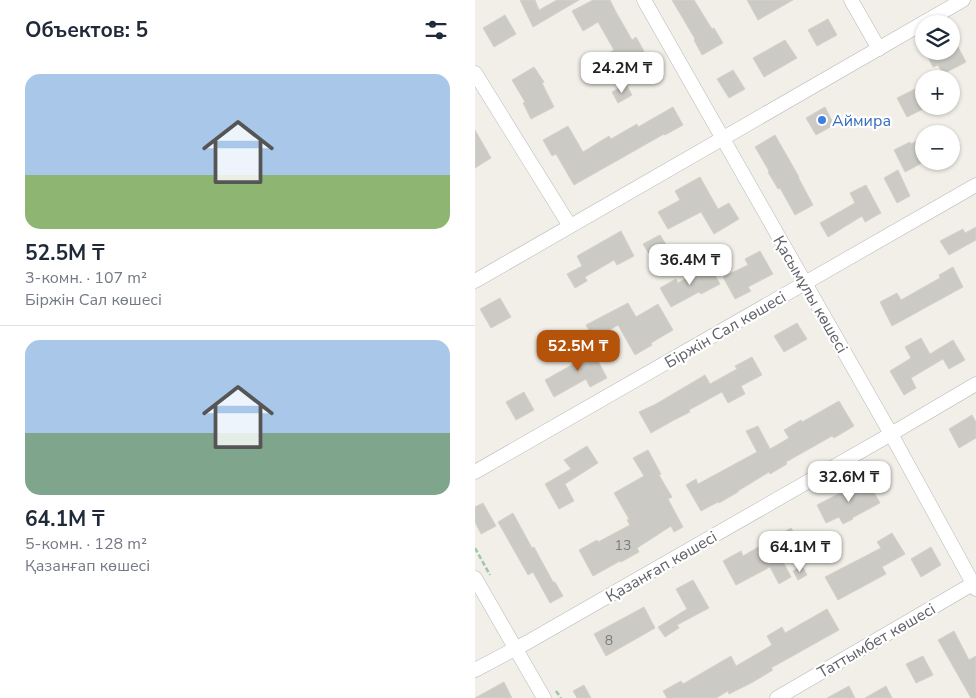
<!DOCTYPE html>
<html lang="ru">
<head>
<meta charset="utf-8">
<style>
	body { margin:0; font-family:"Nunito Sans",sans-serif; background:#f6f6f7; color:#1f2937; height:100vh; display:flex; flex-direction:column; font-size:19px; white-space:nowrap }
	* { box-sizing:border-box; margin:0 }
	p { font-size:16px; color:#747a83 }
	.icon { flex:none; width:28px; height:28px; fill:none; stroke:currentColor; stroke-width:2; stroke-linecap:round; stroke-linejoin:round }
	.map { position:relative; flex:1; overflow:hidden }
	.side { display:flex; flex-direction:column; background:#fff; width:475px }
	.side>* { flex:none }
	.tools { position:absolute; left:440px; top:15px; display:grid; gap:10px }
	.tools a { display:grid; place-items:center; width:45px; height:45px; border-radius:50%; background:#fff; box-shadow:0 1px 4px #0004; font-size:25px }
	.price { position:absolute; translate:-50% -42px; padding:0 11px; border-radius:10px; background:#fff; color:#222; font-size:16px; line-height:32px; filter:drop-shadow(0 1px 2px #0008) }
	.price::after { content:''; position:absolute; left:50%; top:30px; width:15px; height:11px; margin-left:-8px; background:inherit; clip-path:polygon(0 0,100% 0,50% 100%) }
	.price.on { background:#b45309; color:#fff }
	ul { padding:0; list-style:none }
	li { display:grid; align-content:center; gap:10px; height:265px; padding:0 25px }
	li+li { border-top:1px solid #e0e1e3 }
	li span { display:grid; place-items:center; height:155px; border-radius:15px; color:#555 }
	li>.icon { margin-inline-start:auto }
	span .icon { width:90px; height:90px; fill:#fffc; stroke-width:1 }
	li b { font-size:21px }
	h2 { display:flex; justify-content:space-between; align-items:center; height:60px; padding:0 25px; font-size:21px }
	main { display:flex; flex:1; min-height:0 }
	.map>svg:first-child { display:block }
	.building { fill:#cccac5; stroke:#d6d1c6 }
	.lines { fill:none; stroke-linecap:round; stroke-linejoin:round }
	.minor-casing { stroke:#b5b8bc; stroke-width:15 }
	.path { stroke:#9cc7a9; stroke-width:2.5; stroke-dasharray:5 2.5; stroke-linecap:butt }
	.minor { stroke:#fff; stroke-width:14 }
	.shop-dot { fill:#3f7fe0; stroke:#fff; stroke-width:2 }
	.labels { text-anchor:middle; stroke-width:4.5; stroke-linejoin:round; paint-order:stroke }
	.number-label { font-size:14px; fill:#7a7d7f }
	.shop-label { font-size:16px; fill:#366cbe; stroke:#fff; text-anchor:start }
	.street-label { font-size:16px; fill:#5f6368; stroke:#fff }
</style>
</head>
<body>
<main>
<section class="side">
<h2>Объектов: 5<svg class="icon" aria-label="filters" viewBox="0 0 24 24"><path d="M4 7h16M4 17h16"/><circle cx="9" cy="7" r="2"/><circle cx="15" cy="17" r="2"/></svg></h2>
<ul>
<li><span style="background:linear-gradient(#a9c7e8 65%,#8fb573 0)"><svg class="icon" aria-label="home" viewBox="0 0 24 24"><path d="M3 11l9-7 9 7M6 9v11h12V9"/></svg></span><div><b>52.5M ₸</b><p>3-комн. · 107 m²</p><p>Біржін Сал көшесі</p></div></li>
<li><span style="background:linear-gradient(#a9c7e8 60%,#7fa58c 0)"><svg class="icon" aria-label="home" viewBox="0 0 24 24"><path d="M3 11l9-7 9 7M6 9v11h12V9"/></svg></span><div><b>64.1M ₸</b><p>5-комн. · 128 m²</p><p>Қазанғап көшесі</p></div></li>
</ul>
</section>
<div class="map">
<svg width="501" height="698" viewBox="0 0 501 698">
	<rect width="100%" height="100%" fill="#f1efe8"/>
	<g class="building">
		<polygon points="45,0 60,0 64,10 82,0 104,0 58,27"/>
		<polygon points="118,0 135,0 141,12 157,40 161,37 169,51 139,67 132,54 139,50 123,22 108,31 97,11"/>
		<polygon points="197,0 219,0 237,29 239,28 248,43 227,55 219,40 220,39"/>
		<polygon points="272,0 318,0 283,20"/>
		<polygon points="30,15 41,34 19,47 8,28"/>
		<polygon points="353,19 362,35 342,46 333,30"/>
		<polygon points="476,34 491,62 468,74 463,65 458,67 450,51 476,51"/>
		<polygon points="310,40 322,58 289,77 278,58"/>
		<polygon points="59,67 69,82 67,83 79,107 56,119 48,103 50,102 37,80"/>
		<polygon points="258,70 270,89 254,98 242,79"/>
		<polygon points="151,84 157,95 143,103 137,92"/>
		<polygon points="442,88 449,100 449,106 452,107 432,117 422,98"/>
		<polygon points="198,107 208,125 190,135 189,134 99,185 81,154 77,156 68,140 93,126 108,152 134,136 136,139 162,124 163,127"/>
		<polygon points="350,107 359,125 341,135 331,118"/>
		<polygon points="0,130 16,158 0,168"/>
		<polygon points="300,135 324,177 323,177 338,205 320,215 305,188 303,189 293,172 294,171 280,147"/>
		<polygon points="449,137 449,162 430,172 419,150 435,142 436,144"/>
		<polygon points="423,170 435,196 422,203 409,178"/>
		<polygon points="225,177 243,209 254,203 264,219 239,234 226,212 193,229 183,212 205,200 200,191"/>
		<polygon points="391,185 406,213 390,222 387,216 353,237 345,223 380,203 375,193"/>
		<polygon points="501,227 501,240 474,255 465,241 488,229 490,233"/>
		<polygon points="146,231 159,256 142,265 139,260 110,277 112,281 100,288 92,274 107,266 102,256"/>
		<polygon points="185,235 197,254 180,264 168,244"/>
		<polygon points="285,251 298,274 273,287 276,291 260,299 248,277 273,265 270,259"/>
		<polygon points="234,265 245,284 226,294 224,292 196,307 185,288 201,279 203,283"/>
		<polygon points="478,267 488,287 417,326 405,302 422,293 426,300 465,278 464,275"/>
		<polygon points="25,298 36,317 16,328 5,309"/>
		<polygon points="153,303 161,317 183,304 198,330 176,343 177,345 160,355 143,325 119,339 111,325"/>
		<polygon points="322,323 332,339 309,352 299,336"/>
		<polygon points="446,338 455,354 478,340 490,360 474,369 468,359 436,378 441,388 429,395 415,371 436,358 430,347"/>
		<polygon points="114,344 132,378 115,387 111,379 79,397 70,380 102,362 97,353"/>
		<polygon points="277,357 287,375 266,386 270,394 253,403 247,392 214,410 215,412 199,420 176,433 164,412 181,404 230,375 235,384 262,369 260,366"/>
		<polygon points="49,392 59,410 41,420 31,402"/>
		<polygon points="364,401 379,426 359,438 357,436 311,462 312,464 295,474 294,472 263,491 263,492 244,503 243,502 226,511 211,485 221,479 223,484 282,452 271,431 283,426 295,449 314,438 309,430 326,420 327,422"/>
		<polygon points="497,415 501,422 501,438 484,448 474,429"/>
		<polygon points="112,446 123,463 90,484 99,501 84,509 70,484 96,469 89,460"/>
		<polygon points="173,450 186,474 184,475 197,497 193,499 208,527 199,532 196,526 162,548 164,552 146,562 145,561 118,576 104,550 122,540 123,542 155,525 152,520 154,519 139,493 169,476 158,458"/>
		<polygon points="391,478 405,503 377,518 378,519 368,524 364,517 351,523 342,505 373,489 372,488"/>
		<polygon points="8,503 21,526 6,534 0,522 0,507"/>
		<polygon points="38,513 57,548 59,547 78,582 80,582 88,596 75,603 58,572 53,575 23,522"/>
		<polygon points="316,528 325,545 305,556 316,577 304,584 295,567 261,585 248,561 266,551 268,556"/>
		<polygon points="417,533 430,554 407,567 411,574 363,600 350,577 406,548 402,542"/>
		<polygon points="456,547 466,565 446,577 436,559"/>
		<polygon points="327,566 332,575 323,580 318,571"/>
		<polygon points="218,580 234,608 202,625 204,628 190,637 183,627 212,609 201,589"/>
		<polygon points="169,607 180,628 131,656 119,634"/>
		<polygon points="352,609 364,630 296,668 298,670 278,682 254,694 253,691 241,698 192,698 188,691 206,681 208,684 256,656 261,666 297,645 292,636 307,627 310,633"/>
		<polygon points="479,631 494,660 501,656 501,698 496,698 463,640"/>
		<polygon points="448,656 458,675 441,683 431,664"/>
		<polygon points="29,682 37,698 0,698"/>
		<polygon points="109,685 116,698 102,698 98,691"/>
		<polygon points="374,686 380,698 352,698"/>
		<polygon points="411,686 417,698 390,698"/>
	</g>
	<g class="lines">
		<defs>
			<g id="minor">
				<polyline points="169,0 416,434 501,589"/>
				<polyline points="376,0 404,49"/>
				<polyline points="0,73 95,226"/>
				<polyline points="0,281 488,0"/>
				<polyline points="0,472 501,185"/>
				<polyline points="0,578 69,698"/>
				<polyline points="0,670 53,642 416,434 501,384"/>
				<polyline points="302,698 501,582"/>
			</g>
		</defs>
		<use href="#minor" class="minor-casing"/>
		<g class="path">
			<polyline points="0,548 15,575"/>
			<polyline points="81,691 86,698"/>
		</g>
		<use href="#minor" class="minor"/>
	</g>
	<circle class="shop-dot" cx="347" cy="120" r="5"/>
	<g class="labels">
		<g class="number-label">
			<text x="148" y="550">13</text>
			<text x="134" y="645">8</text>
		</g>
		<g class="shop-label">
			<text x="357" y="126">Аймира</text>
		</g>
		<g class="street-label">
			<text transform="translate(336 294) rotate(60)" y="6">Қасымұлы көшесі</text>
			<text transform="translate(250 329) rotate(-30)" y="6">Біржін Сал көшесі</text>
			<text transform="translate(186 566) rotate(-30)" y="6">Қазанғап көшесі</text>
			<text transform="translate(401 640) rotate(-30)" y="6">Таттымбет көшесі</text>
		</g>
	</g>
</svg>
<div class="tools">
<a><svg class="icon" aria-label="layers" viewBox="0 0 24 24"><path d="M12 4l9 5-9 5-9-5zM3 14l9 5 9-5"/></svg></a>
<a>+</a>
<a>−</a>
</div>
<b class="price" style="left:147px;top:94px">24.2M ₸</b>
<b class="price" style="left:215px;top:286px">36.4M ₸</b>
<b class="price on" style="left:103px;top:372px">52.5M ₸</b>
<b class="price" style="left:374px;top:503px">32.6M ₸</b>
<b class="price" style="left:325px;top:573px">64.1M ₸</b>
</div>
</main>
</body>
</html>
